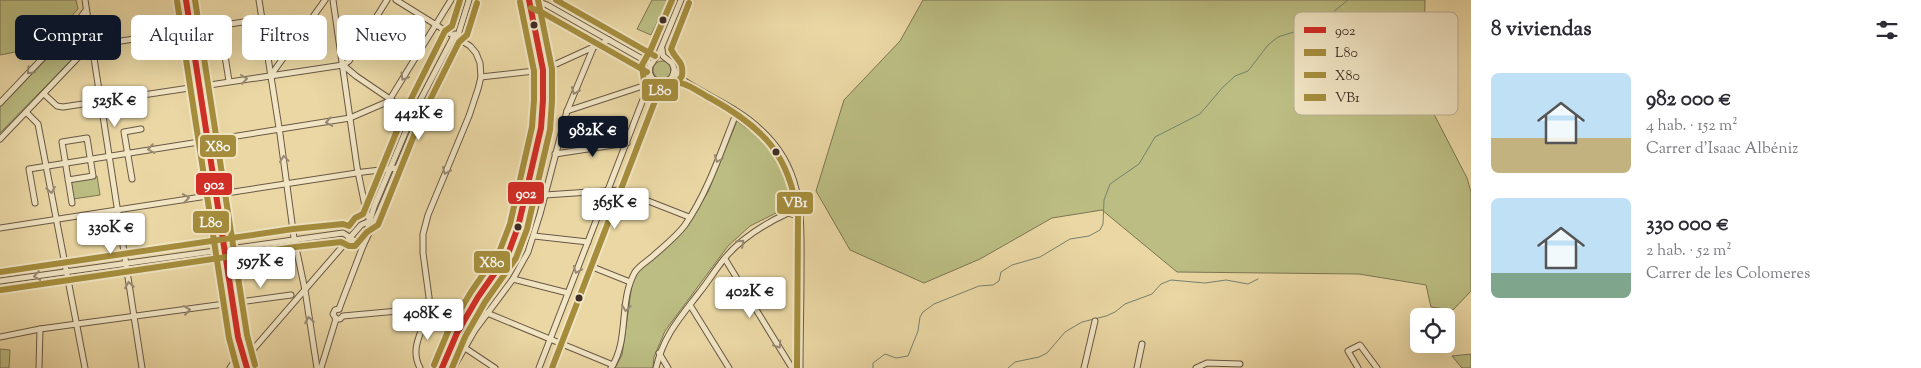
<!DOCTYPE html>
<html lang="es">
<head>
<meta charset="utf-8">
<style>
	body { margin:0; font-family:"Sorts Mill Goudy",serif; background:#f2f2f3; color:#2b2b33; height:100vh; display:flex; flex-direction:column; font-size:19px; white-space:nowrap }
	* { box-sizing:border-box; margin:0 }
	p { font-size:16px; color:#7c7c81 }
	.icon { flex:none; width:28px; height:28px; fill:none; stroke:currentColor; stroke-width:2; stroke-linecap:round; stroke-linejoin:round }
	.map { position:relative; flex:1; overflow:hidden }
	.panel { display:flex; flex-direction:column; background:#fff; width:450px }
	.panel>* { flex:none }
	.hud { position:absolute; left:15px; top:15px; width:475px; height:45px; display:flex; gap:10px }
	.fabs { position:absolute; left:1410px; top:308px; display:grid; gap:10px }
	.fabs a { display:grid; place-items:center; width:45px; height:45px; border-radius:8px; background:#fff; box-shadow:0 5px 20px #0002; font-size:25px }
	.price { position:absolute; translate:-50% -42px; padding:0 11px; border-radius:5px; background:#fff; color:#222; font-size:16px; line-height:32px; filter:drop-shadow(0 1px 2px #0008) }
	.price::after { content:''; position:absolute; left:50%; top:30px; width:15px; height:11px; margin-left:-8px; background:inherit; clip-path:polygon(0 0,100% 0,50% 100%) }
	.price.selected { background:#111827; color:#fff }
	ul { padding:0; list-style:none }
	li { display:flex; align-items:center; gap:15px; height:125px; padding:0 20px }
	li span { display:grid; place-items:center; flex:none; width:140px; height:100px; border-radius:8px; color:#555 }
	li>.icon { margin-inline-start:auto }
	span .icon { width:60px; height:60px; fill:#fffc; stroke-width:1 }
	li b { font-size:21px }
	h2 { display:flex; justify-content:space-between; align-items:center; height:60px; padding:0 20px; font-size:21px }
	.tag { padding:0 18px; border-radius:8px; background:#fff; box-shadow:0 5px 20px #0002; font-size:18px; line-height:45px }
	.tag.selected { background:#111827; color:#fff }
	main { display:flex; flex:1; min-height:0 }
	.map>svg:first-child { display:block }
	.green { fill:#bbbd82; stroke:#7c7554 }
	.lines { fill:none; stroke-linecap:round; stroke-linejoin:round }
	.stream { stroke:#75826f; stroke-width:1 }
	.street-casing { stroke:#695845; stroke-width:7 }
	.street { stroke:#f1e5c4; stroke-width:5 }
	.bus-1-casing { stroke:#f1e5c4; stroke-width:10 }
	.bus-2-casing { stroke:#f1e5c4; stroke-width:10 }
	.bus-3-casing { stroke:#f1e5c4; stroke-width:10 }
	.bus-4-casing { stroke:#f1e5c4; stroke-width:10 }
	.bus-1 { stroke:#d02e26; stroke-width:6 }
	.bus-2 { stroke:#a58d3c; stroke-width:6 }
	.bus-3 { stroke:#a58d3c; stroke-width:6 }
	.bus-4 { stroke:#a58d3c; stroke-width:6 }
	.oneway { stroke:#988974 }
	.bus-dot { fill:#3e2d25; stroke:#f1e5c4; stroke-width:2 }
	.key { fill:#f1e5c4; stroke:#bbae94; stroke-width:1 }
	.key-label { font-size:14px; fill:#3e2d25 }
	.line-badge { stroke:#f1e5c4; stroke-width:2 }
	.badge-label { font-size:14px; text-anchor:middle; font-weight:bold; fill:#fff }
</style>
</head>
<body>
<main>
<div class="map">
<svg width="1471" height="368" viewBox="0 0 1471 368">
	<rect width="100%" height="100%" fill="#ead7a4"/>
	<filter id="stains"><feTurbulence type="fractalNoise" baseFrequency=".004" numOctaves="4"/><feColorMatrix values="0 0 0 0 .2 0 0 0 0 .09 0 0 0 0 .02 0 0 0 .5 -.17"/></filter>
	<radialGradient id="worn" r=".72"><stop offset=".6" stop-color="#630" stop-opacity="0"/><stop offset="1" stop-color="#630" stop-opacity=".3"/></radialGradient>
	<g class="green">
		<polygon points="0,0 76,0 78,9 45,46 0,55"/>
		<polygon points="652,0 668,0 651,35 637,29"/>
		<polygon points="923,0 1425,0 1423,93 1467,178 1471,192 1471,291 1453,310 1431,307 1426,285 1359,274 1177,272 1102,210 1052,218 980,259 924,283 850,250 816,191 844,100 900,41"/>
		<polygon points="83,21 86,45 0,133 0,107"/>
		<circle cx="662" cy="70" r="9"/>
		<path d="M737,121C748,130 765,138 773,151C783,165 791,188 790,206L750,226L728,246L665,331L654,357L653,368H615L622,355L632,284L638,271L687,225L708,192Z"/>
		<polygon points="97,176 100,195 73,199 70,180"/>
		<polygon points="0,349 10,350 9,368 0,368"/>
		<polygon points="1471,354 1471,368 1462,368 1452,356"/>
	</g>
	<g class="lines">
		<g class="stream">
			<polyline points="873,368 873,363 885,354 896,358 908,356 918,331 920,317 923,312 934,304 979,286 993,285 999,281 1001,272 1012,265 1040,257 1070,239 1089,236 1100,230 1103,224 1104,200 1110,184 1139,164 1155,137 1200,114 1223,87 1235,76 1248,71 1268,45 1278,37 1300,30 1327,17 1348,0"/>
			<polyline points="1008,368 1015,362 1039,357 1047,353 1065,332 1082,322 1106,316 1115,312 1125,304 1152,294 1161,284 1171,280 1205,283 1226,280 1248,284 1258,279"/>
		</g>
		<defs>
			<g id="street">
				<polyline points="85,0 142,368"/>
				<polyline points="186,0 238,337 244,361 247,368"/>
				<polyline points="259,0 280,134 294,238 305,290 317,368"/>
				<polyline points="333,0 357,167 366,211 370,221"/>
				<polyline points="396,0 470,46 476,53 480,63 481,77 478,89 469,116 428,215 423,234 423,253 429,297 429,302 420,309"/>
				<polyline points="534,0 547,5 651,64"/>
				<path d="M662,49L663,56L672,63L676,74L680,78C706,96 737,107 760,129C805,169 801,218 801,273C801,305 800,336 800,368"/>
				<polyline points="225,56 229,81"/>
				<polyline points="343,65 356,76 406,110"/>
				<polyline points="271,75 325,0"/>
				<polyline points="481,77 543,70 609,40"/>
				<path d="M652,78C661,86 673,82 674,70"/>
				<polyline points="668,81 675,81 683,84"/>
				<polyline points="44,94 57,106 63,107 343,65 349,61 387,0"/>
				<polyline points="0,103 77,22 86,10"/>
				<polyline points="567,111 649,84"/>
				<polyline points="26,112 38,124 85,368"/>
				<polyline points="0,139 89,46 262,19"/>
				<polyline points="555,154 627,143"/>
				<polyline points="132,179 124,132 141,129"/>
				<polyline points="68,180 93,176 87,138 62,142 72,203"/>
				<polyline points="545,195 620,190 689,217"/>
				<polyline points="35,203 29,169 350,118 387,102 390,99 451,0"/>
				<polyline points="0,228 363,172 397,168"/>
				<polyline points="366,234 374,207 413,114 455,34"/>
				<polyline points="534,236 588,242"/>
				<polyline points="725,259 792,368"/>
				<polyline points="590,266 630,282"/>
				<polyline points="513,279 568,293"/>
				<polyline points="0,281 343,233 363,246"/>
				<polyline points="690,305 729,368"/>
				<polyline points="339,309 363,246 380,210 419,117 459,39 459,32 469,0"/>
				<path d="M420,309L423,310L426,317C421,334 410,349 420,368"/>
				<polyline points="487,313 613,365"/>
				<polyline points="336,319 340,319 343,316 420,309"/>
				<polyline points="336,319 333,314 335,310 339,309"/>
				<polyline points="0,337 40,329 291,295"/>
				<polyline points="465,348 495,368"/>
				<polyline points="659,353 668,368"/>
				<polyline points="39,368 40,329"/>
				<polyline points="230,368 234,362 234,350 238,338"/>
				<polyline points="237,368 361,225 370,221"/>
				<polyline points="321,368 336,319"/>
				<polyline points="442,368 457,333 478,297 508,254 518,227 541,128 543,100 543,70 529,0"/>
				<polyline points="453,368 475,330 513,279 528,252 540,214 567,111 594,46"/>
				<polyline points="539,368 649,84 652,78 649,72 650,66 659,53 681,0"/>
				<polyline points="552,368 660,88 664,83"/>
				<path d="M611,368C630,339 618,302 635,272C639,266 646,262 652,257C663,247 676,237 685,225C708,192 721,151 736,114"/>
				<path d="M656,368C664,335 679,319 699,293C708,282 715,270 724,259C741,238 764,224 788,213L798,216"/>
				<polyline points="1084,368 1095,321"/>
				<polyline points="1137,368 1142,344"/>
				<polyline points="1196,368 1207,363 1240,364"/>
				<polyline points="1358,368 1348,351 1360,345 1377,368"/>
			</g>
		</defs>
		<use href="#street" class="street-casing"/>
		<use href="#street" class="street"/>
		<defs>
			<g id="bus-1">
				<polyline points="186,0 238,337 247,368"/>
				<polyline points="442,368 457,333 478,297 508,254 518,227 541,128 543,100 543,70 529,0"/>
			</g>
			<g id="bus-2">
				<path d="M672,0L651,49L642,65L644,82L657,91L674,87L682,76C684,60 676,61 671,49L689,3"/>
				<polyline points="177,1 229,338 237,368"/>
				<polyline points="531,8 543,13 647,72"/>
				<polyline points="1,290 295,247 341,242 349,246 355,246 367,232 378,225 421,118 459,42 467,35 477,3"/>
				<polyline points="452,368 465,337 485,302 516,258 527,229 550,130 552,101 552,69 538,0"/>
			</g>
			<g id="bus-3">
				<polyline points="195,0 247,335 255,365"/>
				<polyline points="556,0 655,56"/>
				<polyline points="0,272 293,229 343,224 349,226 355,218 363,214 405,111 445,31 452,26 460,0"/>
				<polyline points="434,365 449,329 471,292 500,250 510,224 532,127 534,100 534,71 520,2"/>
			</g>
			<path id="bus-4" d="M552,368L660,88L664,83C684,79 693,89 710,98C764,128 789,154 798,216L797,368"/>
		</defs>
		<use href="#bus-1" class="bus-1-casing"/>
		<use href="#bus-2" class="bus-2-casing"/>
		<use href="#bus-3" class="bus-3-casing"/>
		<use href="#bus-4" class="bus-4-casing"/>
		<use href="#bus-1" class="bus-1"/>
		<use href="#bus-2" class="bus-2"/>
		<use href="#bus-3" class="bus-3"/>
		<use href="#bus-4" class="bus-4"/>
	</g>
	<defs><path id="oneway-chevron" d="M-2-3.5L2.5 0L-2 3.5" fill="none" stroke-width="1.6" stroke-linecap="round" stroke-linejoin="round" transform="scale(1.25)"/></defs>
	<g class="oneway">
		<use href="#oneway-chevron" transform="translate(30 71) rotate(134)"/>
		<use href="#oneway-chevron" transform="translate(404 77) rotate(122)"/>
		<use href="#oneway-chevron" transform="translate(244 79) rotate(-8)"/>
		<use href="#oneway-chevron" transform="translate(575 91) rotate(113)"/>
		<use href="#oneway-chevron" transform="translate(329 122) rotate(171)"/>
		<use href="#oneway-chevron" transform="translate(151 149) rotate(171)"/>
		<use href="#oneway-chevron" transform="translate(284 159) rotate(-98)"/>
		<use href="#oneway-chevron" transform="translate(718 159) rotate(111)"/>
		<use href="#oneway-chevron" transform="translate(446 171) rotate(113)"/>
		<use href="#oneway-chevron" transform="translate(51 190) rotate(80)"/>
		<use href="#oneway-chevron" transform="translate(186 198) rotate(-9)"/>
		<use href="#oneway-chevron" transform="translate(741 243) rotate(-43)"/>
		<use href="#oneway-chevron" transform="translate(577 270) rotate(112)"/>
		<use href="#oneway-chevron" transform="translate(37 276) rotate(172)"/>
		<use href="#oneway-chevron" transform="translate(129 285) rotate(-99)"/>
		<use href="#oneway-chevron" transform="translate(626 308) rotate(98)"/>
		<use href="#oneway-chevron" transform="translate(187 310) rotate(-8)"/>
		<use href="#oneway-chevron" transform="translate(309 320) rotate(-99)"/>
		<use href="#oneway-chevron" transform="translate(778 345) rotate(58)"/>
	</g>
	<g class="bus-dot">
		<circle cx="663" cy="20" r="4.5"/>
		<circle cx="534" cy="25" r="4.5"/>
		<circle cx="776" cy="152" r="4.5"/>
		<circle cx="518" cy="227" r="4.5"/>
		<circle cx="579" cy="298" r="4.5"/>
	</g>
	<rect x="1294" y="12" width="164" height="103" rx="8" class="key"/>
	<rect x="1304" y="27" width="22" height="6" fill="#d02e26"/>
	<rect x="1304" y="49" width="22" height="7" fill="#a58d3c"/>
	<rect x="1304" y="72" width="22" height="6" fill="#a58d3c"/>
	<rect x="1304" y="94" width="22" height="7" fill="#a58d3c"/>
	<g class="key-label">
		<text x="1335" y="35">902</text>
		<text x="1335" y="57">L80</text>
		<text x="1335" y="80">X80</text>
		<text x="1335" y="102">VB1</text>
	</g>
	<g class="line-badge">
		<rect x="641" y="78" width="38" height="24" rx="5" fill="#a58d3c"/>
		<rect x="199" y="134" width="38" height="24" rx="5" fill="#a58d3c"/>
		<rect x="195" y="172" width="38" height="24" rx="5" fill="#d02e26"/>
		<rect x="507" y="181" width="38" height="24" rx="5" fill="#d02e26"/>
		<rect x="776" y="191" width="38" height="24" rx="5" fill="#a58d3c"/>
		<rect x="192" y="210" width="38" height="24" rx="5" fill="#a58d3c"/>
		<rect x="473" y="250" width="38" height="24" rx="5" fill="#a58d3c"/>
	</g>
	<g class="badge-label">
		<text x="660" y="95">L80</text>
		<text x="218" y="151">X80</text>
		<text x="214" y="189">902</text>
		<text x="526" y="198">902</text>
		<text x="795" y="207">VB1</text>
		<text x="211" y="227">L80</text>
		<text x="492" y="267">X80</text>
	</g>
	<rect width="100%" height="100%" filter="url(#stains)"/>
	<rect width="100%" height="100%" fill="url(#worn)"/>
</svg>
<div class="fabs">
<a><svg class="icon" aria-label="locate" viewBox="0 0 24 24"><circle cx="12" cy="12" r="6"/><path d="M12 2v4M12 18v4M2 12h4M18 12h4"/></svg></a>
</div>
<b class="price" style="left:115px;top:128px">525K €</b>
<b class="price" style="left:419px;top:141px">442K €</b>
<b class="price selected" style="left:593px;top:158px">982K €</b>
<b class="price" style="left:615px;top:230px">365K €</b>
<b class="price" style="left:111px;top:255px">330K €</b>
<b class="price" style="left:261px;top:289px">597K €</b>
<b class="price" style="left:750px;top:319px">402K €</b>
<b class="price" style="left:428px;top:341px">408K €</b>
<div class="hud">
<a class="tag selected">Comprar</a>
<a class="tag">Alquilar</a>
<a class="tag">Filtros</a>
<a class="tag">Nuevo</a>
</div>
</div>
<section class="panel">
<h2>8 viviendas<svg class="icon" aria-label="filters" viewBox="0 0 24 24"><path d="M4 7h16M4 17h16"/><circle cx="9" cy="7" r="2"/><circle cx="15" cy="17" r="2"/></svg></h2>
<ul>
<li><span style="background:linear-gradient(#bfe0f5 65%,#c2b280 0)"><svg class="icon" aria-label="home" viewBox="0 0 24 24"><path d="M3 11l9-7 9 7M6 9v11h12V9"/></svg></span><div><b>982 000 €</b><p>4 hab. · 152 m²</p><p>Carrer d'Isaac Albéniz</p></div></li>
<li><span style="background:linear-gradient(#bfe0f5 75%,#7fa58c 0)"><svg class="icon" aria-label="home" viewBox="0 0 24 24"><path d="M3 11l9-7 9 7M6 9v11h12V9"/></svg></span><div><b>330 000 €</b><p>2 hab. · 52 m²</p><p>Carrer de les Colomeres</p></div></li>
</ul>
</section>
</main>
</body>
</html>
